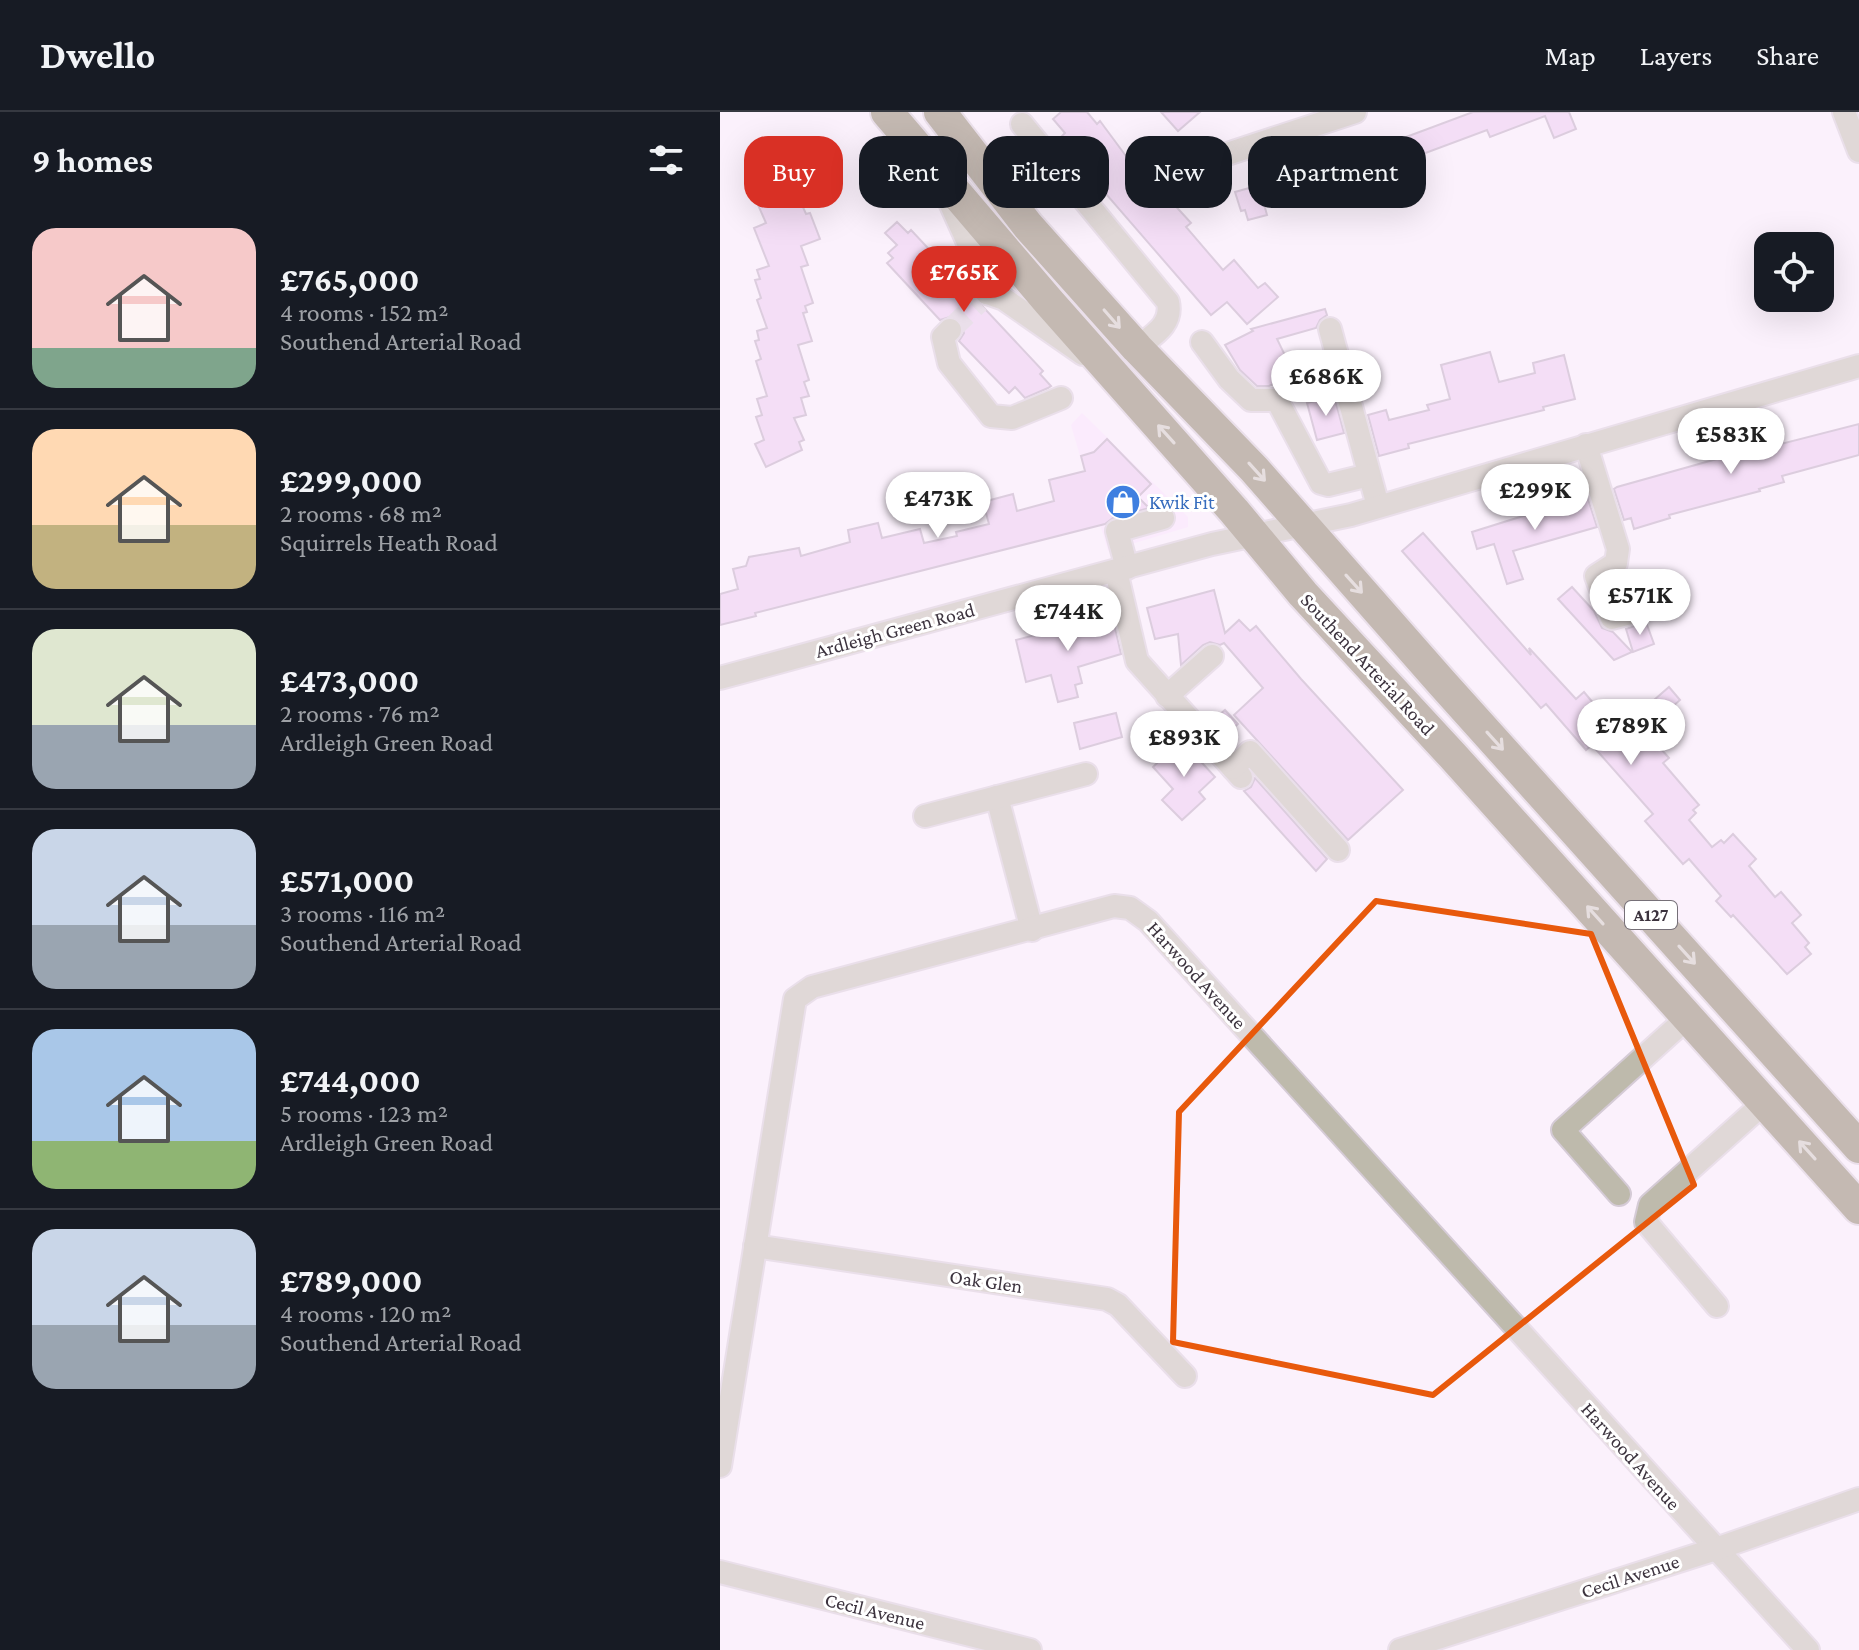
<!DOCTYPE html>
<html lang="en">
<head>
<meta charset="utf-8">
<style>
	body { margin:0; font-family:"Crimson Pro",serif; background:#20242c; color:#f1f3f6; height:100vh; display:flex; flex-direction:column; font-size:30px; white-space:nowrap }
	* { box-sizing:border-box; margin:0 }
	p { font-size:26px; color:#9ea1a6 }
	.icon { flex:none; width:44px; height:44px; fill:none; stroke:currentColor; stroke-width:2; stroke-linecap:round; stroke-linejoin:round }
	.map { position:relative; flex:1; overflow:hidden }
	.side { display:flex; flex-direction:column; background:#171b24; width:720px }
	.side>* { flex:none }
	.banner { position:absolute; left:24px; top:24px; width:760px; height:72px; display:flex; gap:16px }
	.controls { position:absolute; left:1034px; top:120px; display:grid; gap:16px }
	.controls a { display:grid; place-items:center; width:80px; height:80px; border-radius:16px; background:#171b24; box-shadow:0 8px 32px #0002; font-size:40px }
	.price { position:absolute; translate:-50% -68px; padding:0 18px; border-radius:28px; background:#fff; color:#222; font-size:26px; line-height:52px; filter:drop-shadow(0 2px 4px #0008) }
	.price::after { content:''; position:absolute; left:50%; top:48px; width:24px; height:18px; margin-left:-12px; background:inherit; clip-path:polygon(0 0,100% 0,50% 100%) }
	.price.on { background:#d93025; color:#fff }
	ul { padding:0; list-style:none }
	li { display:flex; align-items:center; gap:24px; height:200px; padding:0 32px }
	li+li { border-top:2px solid #363941 }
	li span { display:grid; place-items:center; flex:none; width:224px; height:160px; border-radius:24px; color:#555 }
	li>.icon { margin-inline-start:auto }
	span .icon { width:96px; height:96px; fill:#fffc; stroke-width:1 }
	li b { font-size:34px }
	h2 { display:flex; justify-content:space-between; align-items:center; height:96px; padding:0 32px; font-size:34px }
	.pill { padding:0 28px; border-radius:24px; background:#171b24; box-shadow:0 8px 32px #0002; font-size:28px; line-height:72px }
	.pill.on { background:#d93025; color:#fff }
	header { display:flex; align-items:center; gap:48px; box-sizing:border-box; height:112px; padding:0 40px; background:#171b24; border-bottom:2px solid #363941 }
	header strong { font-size:38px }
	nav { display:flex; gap:44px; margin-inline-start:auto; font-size:28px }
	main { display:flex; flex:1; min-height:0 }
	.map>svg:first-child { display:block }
	.built { fill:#fbe4ff }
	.building { fill:#eac8f0; stroke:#b7a2bb; stroke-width:2 }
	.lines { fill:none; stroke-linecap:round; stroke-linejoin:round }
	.minor-tunnel { stroke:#d5cbd6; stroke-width:22; stroke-dasharray:22 11; stroke-linecap:butt }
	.minor-casing { stroke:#d5cbd6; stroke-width:26 }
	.highway-casing { stroke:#d5cbd6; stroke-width:36 }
	.minor { stroke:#bebaac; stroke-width:22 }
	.highway { stroke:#807559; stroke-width:32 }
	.oneway { stroke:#ccc8bd }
	.marked { fill:none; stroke:#e8590c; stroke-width:6; stroke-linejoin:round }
	.labels { text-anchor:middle; stroke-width:6; stroke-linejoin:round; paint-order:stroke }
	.shield { fill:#fff; stroke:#767078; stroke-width:2 }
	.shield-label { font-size:18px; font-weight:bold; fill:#3c333e }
	.shop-label { font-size:20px; fill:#366cbe; stroke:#fff; text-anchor:start }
	.street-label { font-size:20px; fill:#3c333e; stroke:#fff }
</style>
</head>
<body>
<header>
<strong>Dwello</strong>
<nav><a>Map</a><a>Layers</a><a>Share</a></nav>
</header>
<main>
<section class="side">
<h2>9 homes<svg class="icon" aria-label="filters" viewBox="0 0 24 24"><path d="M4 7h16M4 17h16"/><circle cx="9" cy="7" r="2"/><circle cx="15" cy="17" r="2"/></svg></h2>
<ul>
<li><span style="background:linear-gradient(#f6c9c9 75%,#7fa58c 0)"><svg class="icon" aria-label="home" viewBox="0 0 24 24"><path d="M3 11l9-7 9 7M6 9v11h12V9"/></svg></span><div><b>£765,000</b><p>4 rooms · 152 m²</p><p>Southend Arterial Road</p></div></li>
<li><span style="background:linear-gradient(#ffd9b3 60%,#c2b280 0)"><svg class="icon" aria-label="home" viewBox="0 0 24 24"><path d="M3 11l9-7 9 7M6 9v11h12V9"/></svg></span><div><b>£299,000</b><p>2 rooms · 68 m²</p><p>Squirrels Heath Road</p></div></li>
<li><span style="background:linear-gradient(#dfe7d0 60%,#9aa5b1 0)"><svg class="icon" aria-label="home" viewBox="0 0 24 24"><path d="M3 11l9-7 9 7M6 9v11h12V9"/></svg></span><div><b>£473,000</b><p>2 rooms · 76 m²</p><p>Ardleigh Green Road</p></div></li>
<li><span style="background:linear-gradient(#c9d6e8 60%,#9aa5b1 0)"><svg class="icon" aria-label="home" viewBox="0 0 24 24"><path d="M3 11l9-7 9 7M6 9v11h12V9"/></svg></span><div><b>£571,000</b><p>3 rooms · 116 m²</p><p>Southend Arterial Road</p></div></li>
<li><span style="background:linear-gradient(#a9c7e8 70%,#8fb573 0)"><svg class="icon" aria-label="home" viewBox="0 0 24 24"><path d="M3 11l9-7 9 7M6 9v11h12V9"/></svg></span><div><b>£744,000</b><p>5 rooms · 123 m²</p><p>Ardleigh Green Road</p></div></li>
<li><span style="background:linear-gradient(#c9d6e8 60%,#9aa5b1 0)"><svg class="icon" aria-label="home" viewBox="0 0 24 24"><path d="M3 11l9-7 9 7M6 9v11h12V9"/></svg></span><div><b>£789,000</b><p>4 rooms · 120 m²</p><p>Southend Arterial Road</p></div></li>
</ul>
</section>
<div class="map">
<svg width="1139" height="1538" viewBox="0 0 1139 1538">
	<rect width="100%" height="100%" fill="#fbf1fc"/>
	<polygon class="built" points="362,301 468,405 468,415 388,439 351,313"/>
	<g class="building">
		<polygon points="341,0 367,0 377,12 380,9 417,59 420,57 448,90 450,88 471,111 466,115 503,158 514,148 538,176 545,171 558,185 527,212 507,190 491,203 347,37 351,34 342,24 345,21 333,7"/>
		<polygon points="441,0 480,0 458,19"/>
		<polygon points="753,0 849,0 856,17 834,26 825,4 770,25 767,18 692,46 653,57 646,36 670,31"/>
		<polygon points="59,66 62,74 72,70 86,102 90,101 100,127 81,134 88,153 81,155 93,191 85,194 87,200 83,201 92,229 78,233 89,268 84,270 89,284 81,286 86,303 74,306 84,328 79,330 82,338 46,355 35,332 44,328 36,305 42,303 37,287 47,284 36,249 41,247 35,229 39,228 37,219 47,216 37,188 41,186 35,168 40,167 37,158 49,154 34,116 46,111 32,79"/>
		<polygon points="547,71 552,90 544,92 547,103 528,108 525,98 521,99 515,80"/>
		<polygon points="177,110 188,121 191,118 323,259 320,262 331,274 328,276 305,286 295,275 289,281 239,229 244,221 240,209 233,204 220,208 167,151 173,146 168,141 177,133 165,121"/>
		<polygon points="605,197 607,203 600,208 596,216 557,227 574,262 549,274 537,274 520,258 505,233 533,219 531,217"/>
		<polygon points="770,240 779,270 815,261 813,251 844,243 855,287 823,295 824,298 688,332 689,336 659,344 648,303 666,298 669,308 709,298 707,293 730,287 721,253"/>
		<polygon points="614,284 624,321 597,328 587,291"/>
		<polygon points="1139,312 1139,343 1062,364 1064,370 1039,377 1040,379 949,403 950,406 914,417 911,406 904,408 894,377 897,375 1029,338 1030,340"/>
		<polygon points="387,327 431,372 418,385 429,396 393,406 385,412 35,501 36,504 0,513 0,482 18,477 13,457 26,454 29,445 79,436 81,444 130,430 128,418 158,411 162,426 200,417 204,431 237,424 236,420 269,412 263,390 293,382 297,399 334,389 329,368 365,359 361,344 374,340"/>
		<polygon points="867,384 877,415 793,439 803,467 787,472 774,432 757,437 752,420"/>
		<polygon points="703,421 811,543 809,536 856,587 864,580 885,605 899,593 911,608 949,575 960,588 925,619 949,646 943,651 979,693 973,698 976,701 969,708 992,735 1001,728 1004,731 1013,722 1036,747 1029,754 1055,785 1061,780 1081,803 1072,811 1089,831 1085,835 1091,842 1067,862 1013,803 1011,805 996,789 1001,784 969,747 963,752 925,709 933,702 872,633 866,638 826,592 821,596 682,439"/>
		<polygon points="909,459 916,485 901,489 893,470"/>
		<polygon points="852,475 874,499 882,516 893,520 912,540 894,548 838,487"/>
		<polygon points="494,478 505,521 519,508 530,519 536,514 581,567 683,678 628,728 514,603 543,576 504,531 500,533 490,530 483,533 461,553 458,522 435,527 427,496"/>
		<polygon points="392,503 401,542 358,555 362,571 355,573 358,585 338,590 331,563 306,570 296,528"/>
		<polygon points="926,510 934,532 913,540 906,517"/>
		<polygon points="505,598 518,612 504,624 491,610"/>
		<polygon points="396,601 402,625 360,637 354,611"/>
		<polygon points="461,628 495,665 479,680 485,687 462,708 442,688 453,677 433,655"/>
		<polygon points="535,666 607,747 596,759 524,679 531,675"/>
	</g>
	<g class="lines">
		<polyline class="minor-tunnel" points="230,218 259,190"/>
		<defs>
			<g id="minor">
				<polyline points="1124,0 1139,39"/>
				<path d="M302,12L448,190C453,213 433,223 417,236"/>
				<polyline points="492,47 635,0"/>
				<polyline points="223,75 264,166 267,181"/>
				<polyline points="267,181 284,187 363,242"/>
				<polyline points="610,217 658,394"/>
				<polyline points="230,218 223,225 229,251 271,304 292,306 341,286"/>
				<polyline points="482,230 509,267 531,288 557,288 601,371 608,373 649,363"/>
				<polyline points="866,333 898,437 896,451 876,464 892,506 918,499"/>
				<polyline points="407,456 397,419 443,406"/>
				<polyline points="396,459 417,549 521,665"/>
				<polyline points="0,566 492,432 631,403 1139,254"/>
				<polyline points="447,584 492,544"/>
				<polyline points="513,656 530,640 618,738"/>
				<polyline points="277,685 312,818"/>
				<polyline points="205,704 366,662"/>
				<polyline points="899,1082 843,1018 967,906"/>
				<polyline points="35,1134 387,1187 398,1193 465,1264"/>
				<polyline points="997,1194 926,1110 930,1093 1044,991"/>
				<polyline points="0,1354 75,887 92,875 394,794 410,796 428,809 1088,1538"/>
				<polyline points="0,1460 310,1538"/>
				<polyline points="680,1538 996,1437 1139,1387"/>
			</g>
			<g id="highway">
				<polyline points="167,0 329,190 514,399 583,482 732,643 1139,1096"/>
				<polyline points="220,0 308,114 417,236 534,357 722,571 1139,1035"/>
			</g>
		</defs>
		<use href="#minor" class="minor-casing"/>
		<use href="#highway" class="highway-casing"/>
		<use href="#minor" class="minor"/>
		<use href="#highway" class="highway"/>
	</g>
	<defs><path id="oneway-shaft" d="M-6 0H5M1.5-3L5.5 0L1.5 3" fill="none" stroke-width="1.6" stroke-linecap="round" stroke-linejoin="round" transform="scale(2)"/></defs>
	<g class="oneway">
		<use href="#oneway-shaft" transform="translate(392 207) rotate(49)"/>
		<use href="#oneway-shaft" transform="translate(446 322) rotate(-132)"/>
		<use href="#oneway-shaft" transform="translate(537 360) rotate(48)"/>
		<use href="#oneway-shaft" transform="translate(634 472) rotate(48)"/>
		<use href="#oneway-shaft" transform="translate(775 629) rotate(48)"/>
		<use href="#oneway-shaft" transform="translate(875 803) rotate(-132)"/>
		<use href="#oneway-shaft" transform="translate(967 843) rotate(48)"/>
		<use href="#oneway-shaft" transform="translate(1087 1038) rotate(-132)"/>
	</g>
	<path d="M0 0H1139V1538H0ZM656,789L871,822L974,1073L713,1283L453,1230L459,1000Z" fill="#fbf1fc" fill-opacity=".55" fill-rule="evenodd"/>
	<path class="marked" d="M656,789L871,822L974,1073L713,1283L453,1230L459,1000Z"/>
	<defs>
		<symbol id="shop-disc" viewBox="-11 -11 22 22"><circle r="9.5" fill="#3f7fe0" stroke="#fff"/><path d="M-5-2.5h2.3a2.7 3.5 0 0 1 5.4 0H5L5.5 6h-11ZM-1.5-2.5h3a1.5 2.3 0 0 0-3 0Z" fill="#fff"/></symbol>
	</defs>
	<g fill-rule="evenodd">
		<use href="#shop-disc" x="383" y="370" width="40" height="40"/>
	</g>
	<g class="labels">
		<rect class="shield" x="905" y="789" width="52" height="28" rx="6"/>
		<g class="shield-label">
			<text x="931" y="809">A127</text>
		</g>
		<g class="shop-label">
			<text x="429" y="397">Kwik Fit</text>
		</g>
		<g class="street-label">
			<text transform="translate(175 518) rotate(-15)" y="7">Ardleigh Green Road</text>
			<text transform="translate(648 552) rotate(47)" y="7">Southend Arterial Road</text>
			<text transform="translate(477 863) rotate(48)" y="7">Harwood Avenue</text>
			<text transform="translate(266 1169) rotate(8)" y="7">Oak Glen</text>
			<text transform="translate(911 1344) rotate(48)" y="7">Harwood Avenue</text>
			<text transform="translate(910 1464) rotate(-18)" y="7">Cecil Avenue</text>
			<text transform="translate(155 1499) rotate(14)" y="7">Cecil Avenue</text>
		</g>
	</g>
</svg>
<div class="controls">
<a><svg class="icon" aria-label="locate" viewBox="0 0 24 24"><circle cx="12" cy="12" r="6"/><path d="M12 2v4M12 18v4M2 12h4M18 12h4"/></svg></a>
</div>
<b class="price on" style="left:244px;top:202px">£765K</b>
<b class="price" style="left:606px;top:306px">£686K</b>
<b class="price" style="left:1011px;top:364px">£583K</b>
<b class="price" style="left:815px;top:420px">£299K</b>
<b class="price" style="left:218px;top:428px">£473K</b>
<b class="price" style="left:920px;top:525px">£571K</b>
<b class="price" style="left:348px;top:541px">£744K</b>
<b class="price" style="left:911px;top:655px">£789K</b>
<b class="price" style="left:464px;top:667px">£893K</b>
<div class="banner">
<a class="pill on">Buy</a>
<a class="pill">Rent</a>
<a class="pill">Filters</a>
<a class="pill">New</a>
<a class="pill">Apartment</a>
</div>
</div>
</main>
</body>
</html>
